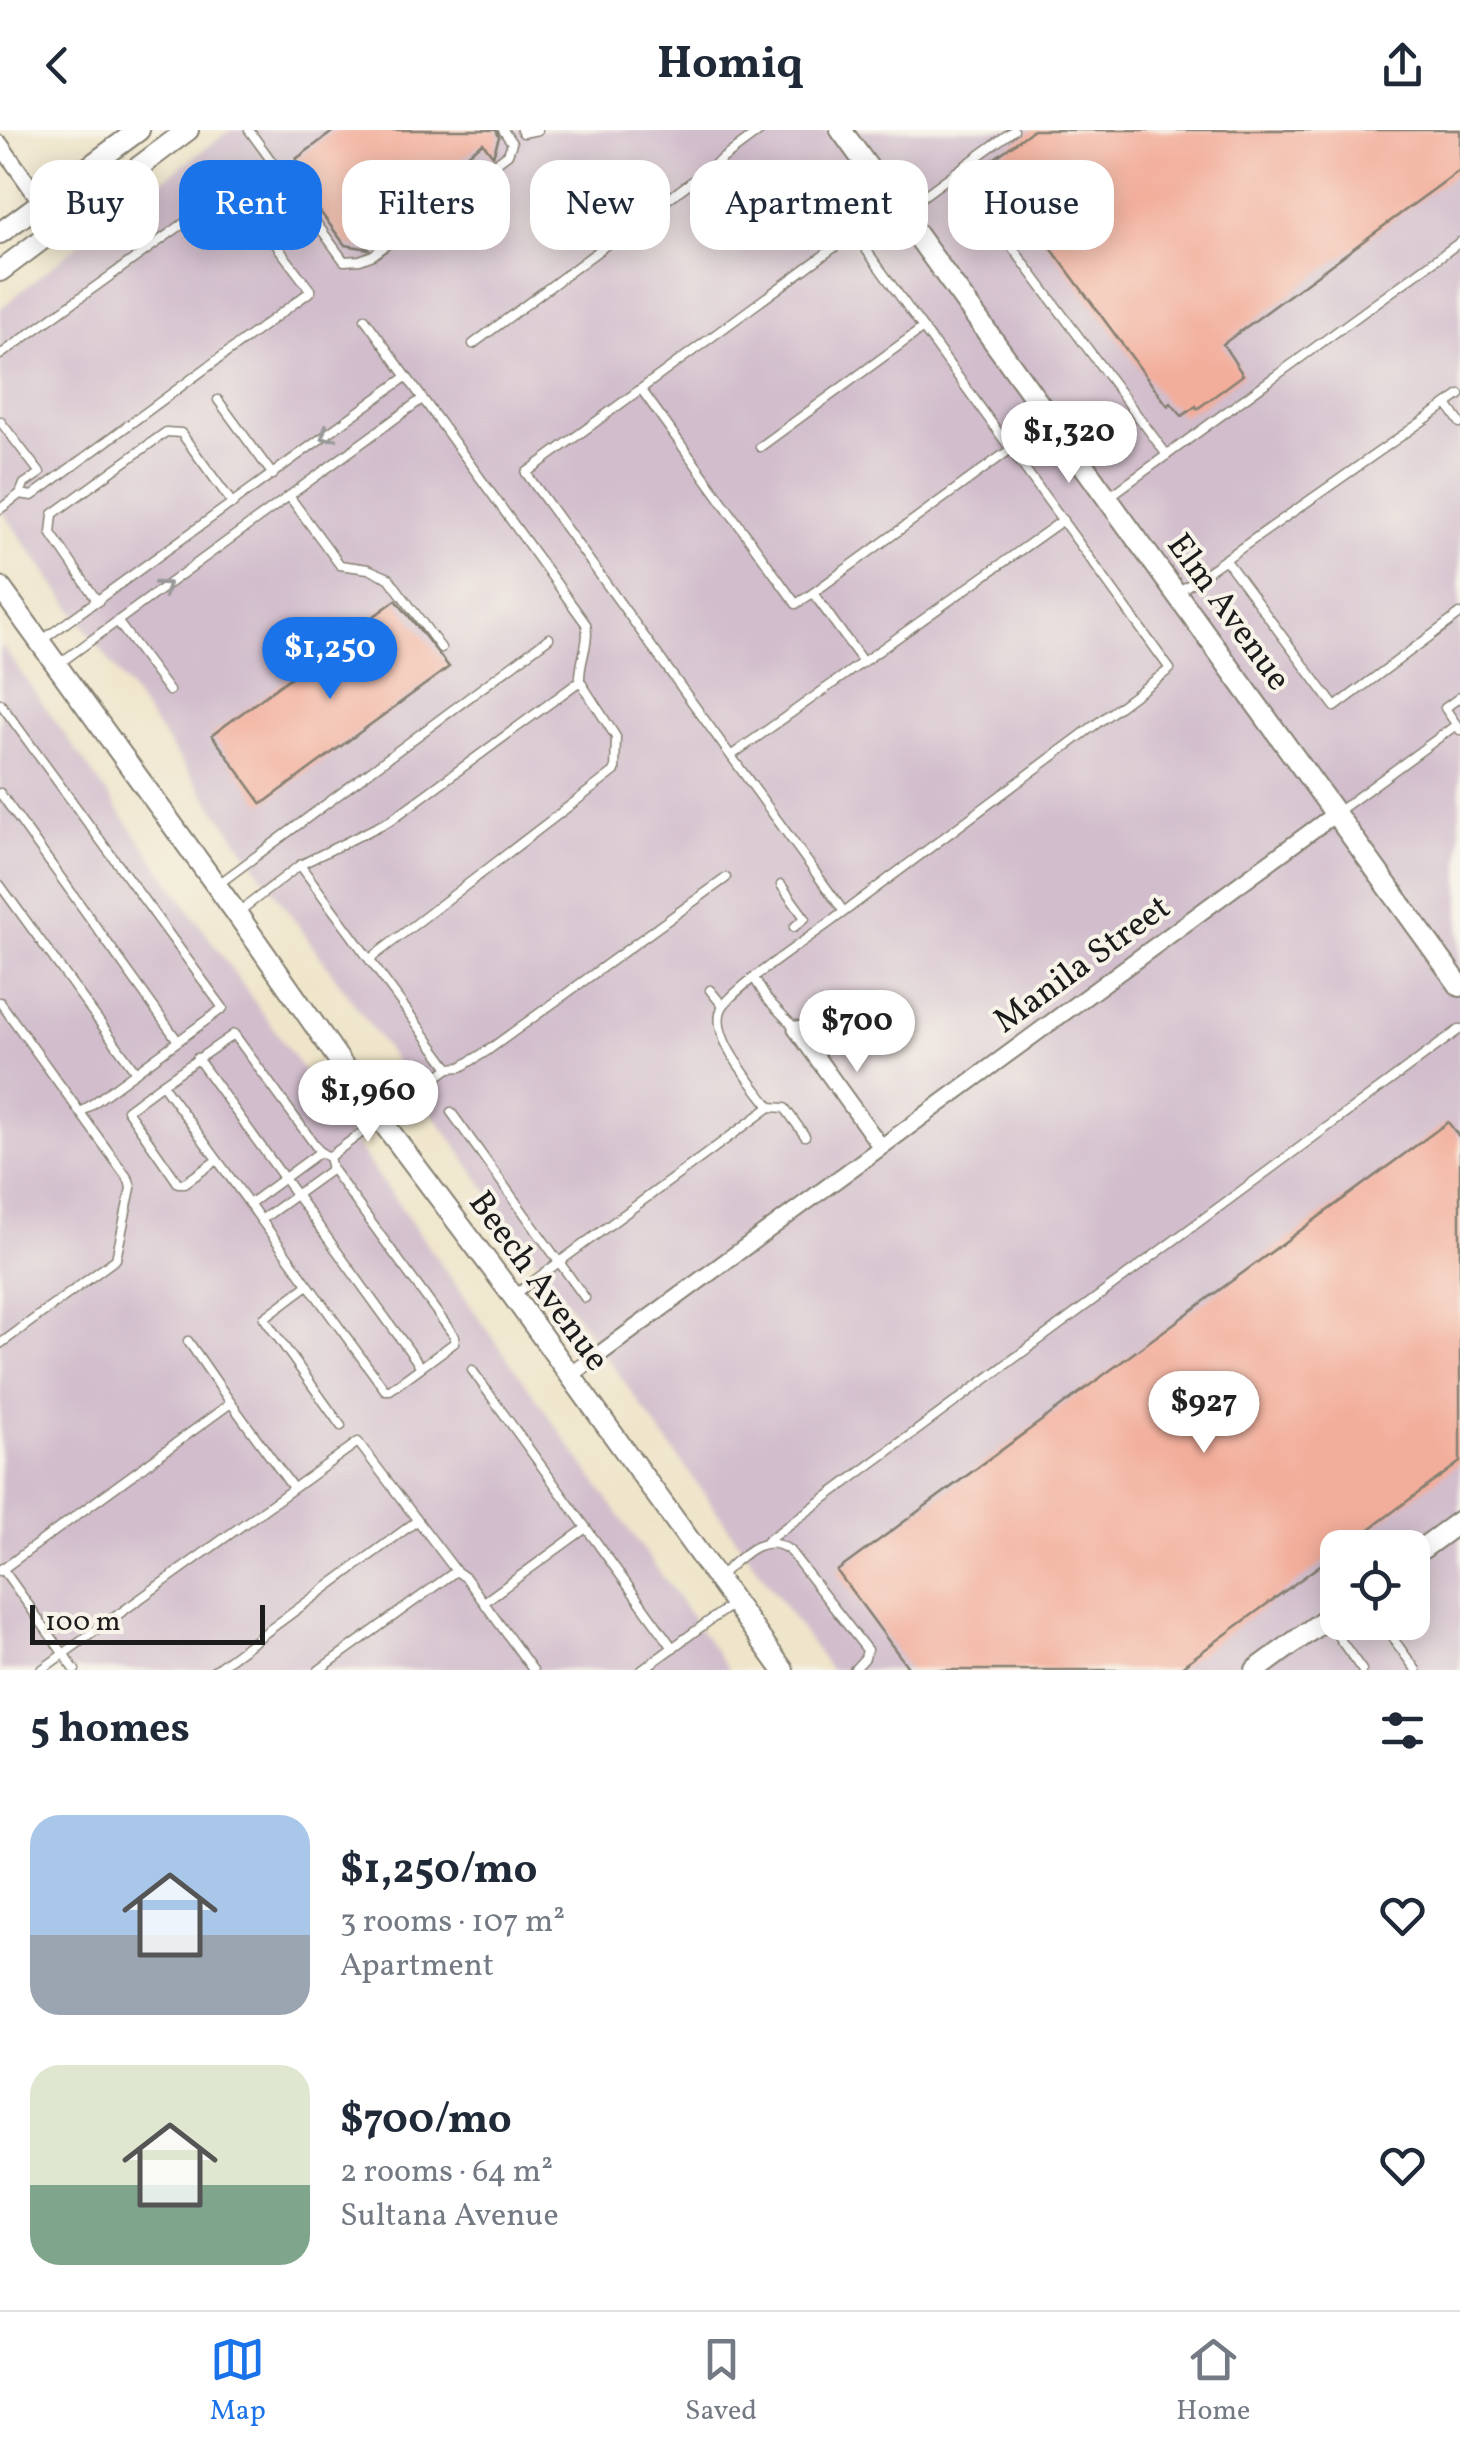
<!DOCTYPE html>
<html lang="en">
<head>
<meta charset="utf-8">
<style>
	body { margin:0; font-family:Vollkorn,serif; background:#f2f2f3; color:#1f2937; height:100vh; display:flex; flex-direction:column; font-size:38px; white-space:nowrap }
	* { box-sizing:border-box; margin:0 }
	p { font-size:32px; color:#747a83 }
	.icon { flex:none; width:55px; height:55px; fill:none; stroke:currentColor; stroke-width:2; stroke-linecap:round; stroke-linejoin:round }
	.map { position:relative; height:1540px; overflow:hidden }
	.details { display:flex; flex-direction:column; background:#fff; flex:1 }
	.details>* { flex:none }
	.hud { position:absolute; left:30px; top:30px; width:1400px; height:90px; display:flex; gap:20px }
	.controls { position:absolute; left:1320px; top:1400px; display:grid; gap:20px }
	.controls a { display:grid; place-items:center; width:110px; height:110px; border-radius:20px; background:#fff; box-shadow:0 5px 25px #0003; font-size:50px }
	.scale { position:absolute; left:30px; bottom:25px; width:235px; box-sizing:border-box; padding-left:10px; border:5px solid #1c1c1c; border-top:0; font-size:28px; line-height:35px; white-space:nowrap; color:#1c1c1c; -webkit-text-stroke:8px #f7f3e8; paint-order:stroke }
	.price { position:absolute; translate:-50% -85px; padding:0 22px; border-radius:35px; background:#fff; color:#222; font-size:32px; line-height:65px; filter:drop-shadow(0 2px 5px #0008) }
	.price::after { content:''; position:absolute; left:50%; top:60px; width:30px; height:22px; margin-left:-15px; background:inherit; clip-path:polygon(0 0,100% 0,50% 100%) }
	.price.on { background:#1a73e8; color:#fff }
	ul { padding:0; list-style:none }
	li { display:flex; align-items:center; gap:30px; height:250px; padding:0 30px }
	li span { display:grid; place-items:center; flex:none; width:280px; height:200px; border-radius:30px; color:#555 }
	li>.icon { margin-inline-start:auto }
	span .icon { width:120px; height:120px; fill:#fffc; stroke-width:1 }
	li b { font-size:42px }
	h2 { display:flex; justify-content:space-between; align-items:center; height:120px; padding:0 30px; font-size:42px }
	.chip { padding:0 35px; border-radius:30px; background:#fff; box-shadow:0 5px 25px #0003; font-size:35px; line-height:90px }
	.chip.on { background:#1a73e8; color:#fff }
	header { display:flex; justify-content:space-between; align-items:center; height:130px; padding:0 30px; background:#fff; font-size:45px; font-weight:700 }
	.tabs { display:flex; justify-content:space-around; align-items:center; height:140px; border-top:2px solid #e0e1e3; background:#fff; font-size:28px; color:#747a83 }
	.tabs a { display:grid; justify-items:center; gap:5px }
	.tabs .on { color:#1a73e8 }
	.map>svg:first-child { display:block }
	.industrial { fill:#d1bdcc; fill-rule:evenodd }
	.building { fill:#f3ae9b }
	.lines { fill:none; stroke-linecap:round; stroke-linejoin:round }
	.lane-casing { stroke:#868073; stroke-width:11 }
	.street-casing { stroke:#868073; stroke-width:19 }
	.secondary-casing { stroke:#868073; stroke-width:24 }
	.lane { stroke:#fff; stroke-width:8 }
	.street { stroke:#fff; stroke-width:15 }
	.secondary { stroke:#fff; stroke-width:20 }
	.oneway { stroke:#999 }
	.labels { text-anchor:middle; stroke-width:8; stroke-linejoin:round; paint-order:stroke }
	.street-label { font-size:35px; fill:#1c1c1c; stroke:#f7f3e8 }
</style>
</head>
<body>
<header><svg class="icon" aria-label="back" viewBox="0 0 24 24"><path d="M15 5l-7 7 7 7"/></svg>Homiq<svg class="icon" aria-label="share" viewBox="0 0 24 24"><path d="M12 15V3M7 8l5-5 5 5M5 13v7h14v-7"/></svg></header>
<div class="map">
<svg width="1460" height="1540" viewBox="0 0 1460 1540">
	<rect width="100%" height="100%" fill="#f7f3e8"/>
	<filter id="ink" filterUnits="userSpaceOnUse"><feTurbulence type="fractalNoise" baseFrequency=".01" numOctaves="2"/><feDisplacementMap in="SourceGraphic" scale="20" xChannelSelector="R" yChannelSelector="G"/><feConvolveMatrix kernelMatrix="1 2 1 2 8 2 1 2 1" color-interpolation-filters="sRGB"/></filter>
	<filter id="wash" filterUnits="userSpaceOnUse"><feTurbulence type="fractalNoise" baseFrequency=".0048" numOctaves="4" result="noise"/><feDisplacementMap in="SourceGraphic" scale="40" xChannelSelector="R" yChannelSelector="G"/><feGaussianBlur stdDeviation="2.25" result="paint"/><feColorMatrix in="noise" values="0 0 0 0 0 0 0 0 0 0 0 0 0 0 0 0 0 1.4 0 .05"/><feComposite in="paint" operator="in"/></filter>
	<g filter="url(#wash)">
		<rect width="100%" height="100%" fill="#efe5ca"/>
		<g class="industrial">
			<path d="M231,0H1460V1540H830L0,378V179L103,94ZM1338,1418H1412V1492H1338Z"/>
			<polygon points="0,513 729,1540 0,1540"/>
		</g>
		<g id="blocks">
			<g class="building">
				<polygon points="335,0 496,0 499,7 493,26 483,13 359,104 369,119 345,115 307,64 317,56 296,29"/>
				<polygon points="1033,0 1460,0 1460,40 1223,214 1243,245 1197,279 1196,276 1182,286 1171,273 1168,276 988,33"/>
				<polygon points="396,470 449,537 262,674 212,605"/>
				<polygon points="1448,992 1460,1008 1460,1332 1344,1418 1338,1418 1338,1422 1177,1540 910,1540 837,1441"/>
			</g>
		</g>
	</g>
	<g filter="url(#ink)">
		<use href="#blocks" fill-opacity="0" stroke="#868073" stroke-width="2.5"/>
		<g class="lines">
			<defs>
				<g id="lane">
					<polyline points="249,0 344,131 360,130 373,125 508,24 512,13 503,0"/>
					<polyline points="521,0 523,3 538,0"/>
					<polyline points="1014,0 956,42 1167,325"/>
					<polyline points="903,81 956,42"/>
					<path d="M365,189L586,494C590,514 579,531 580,551L391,690L300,735L449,938L461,937L487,921L726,748"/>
					<polyline points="473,214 761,0"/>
					<polyline points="0,225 233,58 311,161 32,366 20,364 24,354 40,343 0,291"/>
					<polyline points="641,259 796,474 813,463"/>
					<polyline points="218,270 273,345"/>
					<polyline points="1447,274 1460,265"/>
					<polyline points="760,317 923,198"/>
					<polyline points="289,366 340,435 368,439 389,448 441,518"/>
					<polyline points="1109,367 1460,112"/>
					<polyline points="0,379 20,364"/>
					<polyline points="1225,429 1335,577 1460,484"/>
					<polyline points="1177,463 1447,274 1460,293"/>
					<polyline points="98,472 51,403 53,384 166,302 181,303 233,374"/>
					<polyline points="117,491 169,561"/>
					<polyline points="41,511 406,247"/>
					<polyline points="863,532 813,463 1011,319"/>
					<polyline points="60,533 422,269"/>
					<polyline points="1460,567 1445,578 1460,600"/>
					<polyline points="0,573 223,878 80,983"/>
					<polyline points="732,625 1063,390"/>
					<polyline points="0,663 178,911"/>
					<polyline points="1336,683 1456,595"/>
					<polyline points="220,753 549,508"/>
					<polyline points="0,755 136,942"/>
					<polyline points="781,755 805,788 794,797"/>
					<polyline points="240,781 300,735"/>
					<polyline points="370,829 615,641 616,607 580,551"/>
					<polyline points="754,848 767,869 796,899"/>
					<polyline points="710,860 723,876"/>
					<polyline points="0,872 129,1050 131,1058 116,1129 0,1214"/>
					<polyline points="197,928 421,1237"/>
					<polyline points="162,954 234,904 320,1022 329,1027 332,1039 455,1207 454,1213 390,1260 385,1260 162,954 127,980 178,1053 185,1053 217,1030"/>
					<polyline points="770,977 785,978 805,1006"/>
					<polyline points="451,982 585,1168"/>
					<polyline points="329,1027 449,938"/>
					<polyline points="249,1074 320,1022"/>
					<polyline points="261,1090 332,1039"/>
					<polyline points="308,1155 264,1188 341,1296"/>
					<path d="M513,1166L770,977C755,956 708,906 722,878C732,859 807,809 829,793C943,708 1057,624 1170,539L854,103L526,343L844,782"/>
					<polyline points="188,1211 231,1273"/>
					<polyline points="472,1240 673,1518"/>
					<polyline points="767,1411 1460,899"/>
					<polyline points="2,1438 75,1540"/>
					<polyline points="0,1441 231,1273 293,1358"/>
					<polyline points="456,1441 466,1448 533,1540"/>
					<path d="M717,1448C739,1430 761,1400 789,1420L867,1520L865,1528L854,1540"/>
					<polyline points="484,1472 586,1398"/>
					<polyline points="1327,1491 1362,1540"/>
					<polyline points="1381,1492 1416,1540"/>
					<polyline points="41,1540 358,1312 456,1441 319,1540"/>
					<polyline points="215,1540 418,1390"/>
					<polyline points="642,1540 731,1475"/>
				</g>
				<g id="street">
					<polyline points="0,14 41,72"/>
					<polyline points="796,899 881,1017"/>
					<polyline points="571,1245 1336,683"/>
				</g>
				<g id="secondary">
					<polyline points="841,0 1460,856"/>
					<polyline points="0,103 139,0"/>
					<polyline points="0,141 188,0"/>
					<polyline points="0,457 237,784 381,990 513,1166 783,1540"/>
					<polyline points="1412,1426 1460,1391"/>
					<polyline points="1256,1540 1338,1480"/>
				</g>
			</defs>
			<use href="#lane" class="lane-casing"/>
			<use href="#street" class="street-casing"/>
			<use href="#secondary" class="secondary-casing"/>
			<use href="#lane" class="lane"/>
			<use href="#street" class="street"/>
			<use href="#secondary" class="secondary"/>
		</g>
		<defs><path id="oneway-chevron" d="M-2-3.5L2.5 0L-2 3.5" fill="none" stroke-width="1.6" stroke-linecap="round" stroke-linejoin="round" transform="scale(2.5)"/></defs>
		<g class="oneway">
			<use href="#oneway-chevron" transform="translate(327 305) rotate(144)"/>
			<use href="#oneway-chevron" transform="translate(164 457) rotate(-36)"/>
		</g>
	</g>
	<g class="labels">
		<g class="street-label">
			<text transform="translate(1230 481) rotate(54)" y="12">Elm Avenue</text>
			<text transform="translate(1081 833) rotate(-36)" y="12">Manila Street</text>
			<text transform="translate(540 1150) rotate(54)" y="12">Beech Avenue</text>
		</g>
	</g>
</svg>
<div class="controls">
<a><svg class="icon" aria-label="locate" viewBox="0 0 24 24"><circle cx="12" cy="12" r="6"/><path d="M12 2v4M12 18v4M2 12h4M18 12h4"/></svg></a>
</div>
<div class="scale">100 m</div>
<b class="price" style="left:1069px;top:356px">$1,320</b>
<b class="price on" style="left:330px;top:572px">$1,250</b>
<b class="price" style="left:857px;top:945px">$700</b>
<b class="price" style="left:368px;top:1015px">$1,960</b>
<b class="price" style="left:1204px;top:1326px">$927</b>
<div class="hud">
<a class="chip">Buy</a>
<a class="chip on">Rent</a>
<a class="chip">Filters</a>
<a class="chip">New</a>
<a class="chip">Apartment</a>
<a class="chip">House</a>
</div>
</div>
<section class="details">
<h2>5 homes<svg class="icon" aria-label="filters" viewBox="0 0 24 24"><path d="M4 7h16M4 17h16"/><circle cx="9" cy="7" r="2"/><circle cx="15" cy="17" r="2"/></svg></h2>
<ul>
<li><span style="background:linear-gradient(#a9c7e8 60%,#9aa5b1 0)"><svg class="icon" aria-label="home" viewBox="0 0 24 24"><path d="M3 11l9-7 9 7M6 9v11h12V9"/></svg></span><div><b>$1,250/mo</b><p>3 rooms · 107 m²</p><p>Apartment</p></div><svg class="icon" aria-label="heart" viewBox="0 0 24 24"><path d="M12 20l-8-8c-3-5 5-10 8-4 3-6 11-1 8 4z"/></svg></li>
<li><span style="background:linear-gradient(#dfe7d0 60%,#7fa58c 0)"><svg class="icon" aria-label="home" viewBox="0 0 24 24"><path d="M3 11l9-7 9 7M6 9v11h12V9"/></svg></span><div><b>$700/mo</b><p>2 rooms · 64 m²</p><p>Sultana Avenue</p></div><svg class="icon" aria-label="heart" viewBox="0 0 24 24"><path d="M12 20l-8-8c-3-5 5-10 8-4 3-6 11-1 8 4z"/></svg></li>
</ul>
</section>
<nav class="tabs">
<a class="on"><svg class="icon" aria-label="map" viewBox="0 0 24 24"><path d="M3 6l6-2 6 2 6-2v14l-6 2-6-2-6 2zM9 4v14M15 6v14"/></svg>Map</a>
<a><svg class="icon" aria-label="saved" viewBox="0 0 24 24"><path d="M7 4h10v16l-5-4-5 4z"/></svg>Saved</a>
<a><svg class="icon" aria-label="home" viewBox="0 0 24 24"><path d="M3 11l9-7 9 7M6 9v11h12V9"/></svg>Home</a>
</nav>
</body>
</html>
